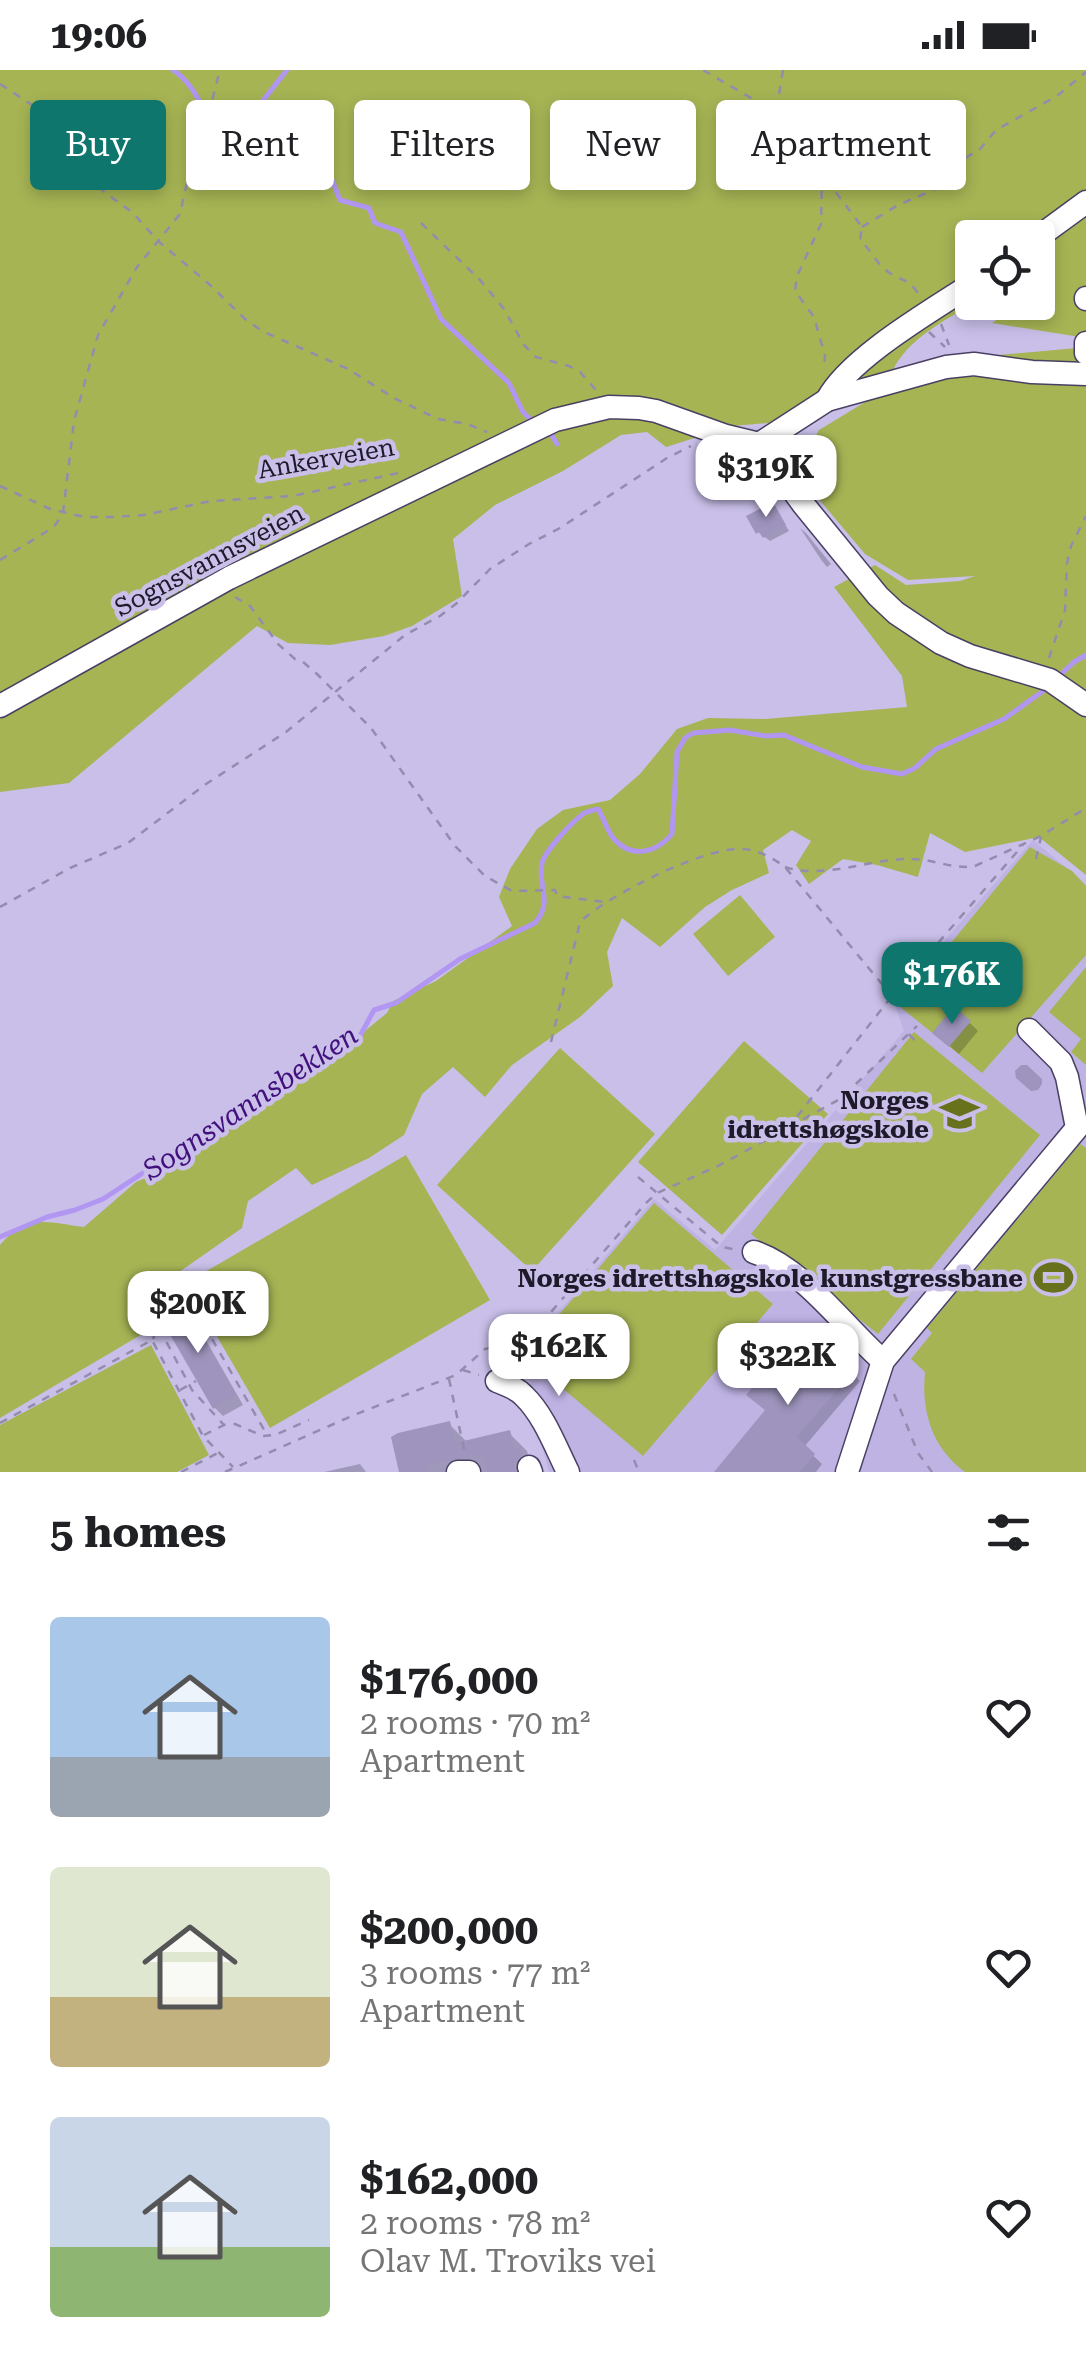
<!DOCTYPE html>
<html lang="en">
<head>
<meta charset="utf-8">
<style>
	body { margin:0; font-family:"Roboto Serif",serif; background:#f2f2f2; color:#202124; height:100vh; display:flex; flex-direction:column; font-size:38px; white-space:nowrap }
	* { box-sizing:border-box; margin:0 }
	p { font-size:32px; color:#757577 }
	.icon { flex:none; width:55px; height:55px; fill:none; stroke:currentColor; stroke-width:2; stroke-linecap:round; stroke-linejoin:round }
	.map { position:relative; height:1402px; overflow:hidden }
	.panel { display:flex; flex-direction:column; background:#fff; flex:1 }
	.panel>* { flex:none }
	.banner { position:absolute; left:30px; top:30px; width:1028px; height:90px; display:flex; gap:20px }
	.fabs { position:absolute; left:955px; top:150px; display:grid; gap:20px }
	.fabs a { display:grid; place-items:center; width:100px; height:100px; border-radius:10px; background:#fff; box-shadow:0 5px 15px #0003; font-size:50px }
	.price { position:absolute; translate:-50% -85px; padding:0 22px; border-radius:20px; background:#fff; color:#222; font-size:32px; line-height:65px; filter:drop-shadow(0 2px 5px #0008) }
	.price::after { content:''; position:absolute; left:50%; top:60px; width:30px; height:22px; margin-left:-15px; background:inherit; clip-path:polygon(0 0,100% 0,50% 100%) }
	.price.current { background:#0f766e; color:#fff }
	ul { padding:0; list-style:none }
	li { display:flex; align-items:center; gap:30px; height:250px; padding:0 50px }
	li span { display:grid; place-items:center; flex:none; width:280px; height:200px; border-radius:10px; color:#555 }
	li>.icon { margin-inline-start:auto }
	span .icon { width:120px; height:120px; fill:#fffc; stroke-width:1 }
	li b { font-size:42px }
	h2 { display:flex; justify-content:space-between; align-items:center; height:120px; padding:0 50px; font-size:42px }
	.tag { padding:0 35px; border-radius:10px; background:#fff; box-shadow:0 5px 15px #0003; font-size:35px; line-height:90px }
	.tag.current { background:#0f766e; color:#fff }
	.status { display:flex; justify-content:space-between; align-items:center; height:70px; padding:0 50px; background:#fff; direction:ltr }
	.status svg { height:28px; fill:currentColor }
	.map>svg:first-child { display:block }
	.built { fill:#bfb3e4 }
	.green { fill:#a6b454 }
	.shadow { fill:#0003 }
	.lines { fill:none; stroke-linecap:round; stroke-linejoin:round }
	.stream { stroke:#b196f2; stroke-width:5 }
	.building { fill:#9e94bd }
	.minor-casing { stroke:#4a4064; stroke-width:25 }
	.path { stroke:#948cae; stroke-width:2.5; stroke-dasharray:8 8; stroke-linecap:butt }
	.minor { stroke:#fff; stroke-width:22 }
	.labels { text-anchor:middle; stroke-width:9; stroke-linejoin:round; paint-order:stroke }
	.street-label { font-size:25px; fill:#1e1a2a; stroke:#c9bfe9 }
	.poi-label { font-size:25px; font-weight:bold; fill:#1e1a2a; stroke:#c9bfe9; text-anchor:end }
	.water-label { font-size:28px; font-style:italic; fill:#41107c; stroke:#c9bfe9 }
</style>
</head>
<body>
<div class="status"><b>19:06</b><svg viewBox="0 0 49 12"><path d="M0 12V9h3v3zM5 12V6h3v6zM10 12V3h3v9zM15 12V0h3v12zM26 1h20v11H26zM47 4h2v5h-2z"/></svg></div>
<div class="map">
<svg width="1086" height="1402" viewBox="0 0 1086 1402">
	<rect width="100%" height="100%" fill="#c9bfe9"/>
	<polygon class="built" points="1033,770 1086,814 1086,1402 549,1402 538,1361 531,1314 520,1288 654,1129 715,1180 904,961 893,929"/>
	<g class="green">
		<path d="M0,0H1086V805L1039,767L965,782L930,763L918,807L877,795L843,789L809,814L796,795L811,771L792,760L763,780L769,803L732,820L705,837L660,877L622,848L607,882L613,916L580,947L512,995L485,1027L453,997L422,1024L404,1065L369,1088L312,1115L296,1098L248,1131L242,1158L165,1212L156,1240L144,1263L0,1348V1175C27,1143 47,1152 84,1157L136,1112L167,1099L225,1055L240,1030L270,1017L334,969L349,974L387,943L393,931L436,911L512,856L499,827L510,799L537,759L563,740L610,730L640,704L677,659L708,648L765,649L907,637L902,606L834,517L875,495L906,515L960,511L975,506L908,510L865,484L812,421L803,388L819,360L885,320L988,286L1077,278L1080,267L992,253L1012,239L981,233L1038,232V168H972V232L974,233C944,251 907,269 892,302L778,352L733,356L666,377L647,362L621,365L563,401L495,435L453,469L462,526L412,556L384,566L330,575L288,573L257,556L69,713L0,722Z"/>
		<polygon points="1030,777 1072,801 1086,816 1086,885 982,1003 899,936"/>
		<polygon points="740,825 775,867 728,906 693,864"/>
		<polygon points="1086,897 1086,995 1071,982 1081,969 1049,942"/>
		<polygon points="914,962 1040,1065 878,1264 751,1164"/>
		<polygon points="744,971 828,1044 722,1165 638,1092"/>
		<polygon points="560,978 655,1064 532,1201 437,1115"/>
		<path d="M1080,1074L1086,1078V1402H965C932,1378 921,1341 925,1302L911,1289L932,1263L927,1258Z"/>
		<polygon points="406,1085 490,1230 270,1358 186,1213"/>
		<polygon points="654,1133 773,1234 643,1386 524,1286"/>
		<polygon points="151,1275 209,1385 177,1402 0,1402 0,1355"/>
	</g>
	<g class="shadow">
		<polygon points="773,435 789,461 770,471 758,462"/>
		<polygon points="800,458 806,463 831,494 827,497 822,491"/>
		<polygon points="970,953 978,961 959,984 944,971"/>
		<polygon points="179,1230 187,1237 243,1335 223,1346 215,1338"/>
		<polygon points="851,1302 860,1311 804,1377 822,1394 816,1402 717,1402"/>
		<polygon points="449,1354 467,1372 509,1363 527,1381 530,1392 537,1402 401,1402"/>
		<polygon points="360,1394 366,1402 324,1402"/>
	</g>
	<g class="lines">
		<g class="stream">
			<path d="M173,0C188,10 200,28 204,45C210,46 216,44 222,45C244,49 241,72 267,70L285,97L303,99L332,110L340,130L369,138L375,153L401,162L441,249L509,313L523,342L533,352"/>
			<polyline points="242,57 287,0"/>
			<polyline points="550,362 557,374"/>
			<polyline points="1057,608 1074,592 1086,585"/>
			<path d="M0,1167L47,1147L75,1140L103,1129L279,1014L360,966L374,940L396,933L460,889L535,853C554,830 537,817 542,793C545,781 572,752 583,744C586,742 593,740 598,739C604,748 607,761 614,769C632,789 656,783 672,764L677,682L685,668L693,663L730,660L766,666L784,665L862,697L902,704L915,698L936,679L1004,649L1050,616"/>
		</g>
	</g>
	<g class="building">
		<polygon points="773,432 786,455 763,468 759,462 756,464 746,446"/>
		<polygon points="954,936 971,951 949,977 932,963"/>
		<polygon points="1021,995 1027,995 1042,1009 1042,1014 1038,1020 1031,1021 1016,1008 1015,1001"/>
		<polygon points="179,1226 236,1325 213,1339 164,1254"/>
		<polygon points="803,1257 853,1301 797,1367 815,1384 800,1402 714,1402 765,1340 746,1325"/>
		<polygon points="450,1351 455,1373 510,1360 515,1379 519,1378 521,1385 514,1394 515,1402 487,1402 483,1386 479,1387 478,1384 428,1395 428,1400 421,1402 399,1402 391,1367 398,1363"/>
	</g>
	<g class="lines">
		<defs>
			<g id="minor">
				<polyline points="1037,168 1086,132"/>
				<polyline points="1086,228 1086,229"/>
				<polyline points="1086,273 1086,283"/>
				<path d="M827,330C849,288 931,241 972,214"/>
				<polyline points="759,374 827,330 946,297 974,294 1032,302 1086,304"/>
				<polyline points="0,636 229,508 555,350 609,337 639,338 656,341 726,366 759,374 803,434 878,526 896,543 941,573 970,586 1050,610 1086,635"/>
				<path d="M754,1182C803,1198 844,1257 883,1291"/>
				<path d="M497,1311C507,1315 517,1318 524,1326C544,1345 556,1378 568,1402"/>
				<polyline points="529,1397 531,1402"/>
				<polyline points="458,1402 469,1402"/>
				<polyline points="847,1402 883,1291 1077,1058 1067,1007 1061,992 1029,960"/>
			</g>
		</defs>
		<use href="#minor" class="minor-casing"/>
		<g class="path">
			<polyline points="703,0 775,42"/>
			<path d="M783,0L776,43L806,72L822,104L862,157L860,170C870,179 876,193 887,201C900,211 909,208 919,225"/>
			<polyline points="0,14 32,35 46,50 66,83 103,121 133,143 158,171 209,214 245,249 262,261 348,299 394,328 438,349 467,354 487,362"/>
			<polyline points="822,105 821,154 797,206 795,221 814,247 825,286 824,299"/>
			<polyline points="421,153 480,210 504,239 524,275 536,287 569,296 580,302 596,320"/>
			<polyline points="862,157 898,135 943,116 957,93 980,79 996,60 1057,26 1086,2"/>
			<polyline points="941,254 949,275"/>
			<polyline points="929,262 945,277"/>
			<polyline points="0,416 50,439 84,447 112,447 144,445 211,431 293,426 403,402"/>
			<polyline points="0,490 54,457 63,443 74,351 98,265 137,197 180,144 190,99 202,69 220,0"/>
			<polyline points="235,527 250,536 278,574 295,589 303,592 317,604 371,658 455,776 485,806 512,821 555,820 557,826 605,832"/>
			<polyline points="1049,588 1065,540 1067,493 1071,476 1086,446"/>
			<polyline points="1036,789 1041,767"/>
			<path d="M785,797C823,810 872,788 912,789C933,789 955,800 975,796L1041,766L1086,738"/>
			<polyline points="0,837 70,798 128,773 206,714 286,662 405,565 440,546 457,533 490,499 529,474 560,458 667,388 691,376"/>
			<polyline points="909,964 915,971"/>
			<path d="M551,972L580,852C607,826 705,776 743,779C758,780 773,788 785,797L891,925"/>
			<polyline points="789,1057 840,1029 917,956"/>
			<polyline points="638,1107 722,1177 733,1179"/>
			<polyline points="159,1258 192,1320 224,1355"/>
			<polyline points="153,1269 171,1221 180,1213 267,1365"/>
			<polyline points="463,1300 479,1305"/>
			<polyline points="449,1309 465,1384"/>
			<polyline points="180,1320 196,1311"/>
			<polyline points="894,1324 918,1383 932,1402"/>
			<polyline points="0,1353 152,1270 203,1366 233,1397"/>
			<polyline points="204,1365 224,1355 235,1354 263,1366 275,1365 309,1350"/>
			<polyline points="634,1390 639,1402"/>
			<polyline points="181,1402 218,1383"/>
			<polyline points="225,1402 354,1345 456,1305 485,1279 511,1274 544,1250 646,1133 657,1123 718,1096 788,1058 892,926 1023,775"/>
		</g>
		<use href="#minor" class="minor"/>
	</g>
	<defs>
		<symbol id="university-bare" viewBox="-9 -9 18 18"><path d="M0-5L7-2L0 1L-7-2ZM-4 1L0 2.5L4 1V4Q0 6-4 4Z" fill="#68721c" stroke="#c9bfe9" stroke-width="2.5" paint-order="stroke"/></symbol>
		<symbol id="stadium-bare" viewBox="-9 -9 18 18"><path d="M0-5a6.5 5 0 1 0 0 10a6.5 5 0 1 0 0-10ZM-3.5-1.8h7v3.6h-7Z" fill="#68721c" stroke="#c9bfe9" stroke-width="2.5" paint-order="stroke"/></symbol>
	</defs>
	<g fill-rule="evenodd">
		<use href="#university-bare" x="932" y="1016" width="55" height="55"/>
		<use href="#stadium-bare" x="1026" y="1180" width="55" height="55"/>
	</g>
	<g class="labels">
		<g class="street-label">
			<text transform="translate(326 388) rotate(-10)" y="9">Ankerveien</text>
			<text transform="translate(209 490) rotate(-28)" y="9">Sognsvannsveien</text>
		</g>
		<g class="poi-label">
			<text x="929" y="1039">Norges<tspan x="929" dy="29">idrettshøgskole</tspan></text>
			<text x="1023" y="1217">Norges idrettshøgskole kunstgressbane</text>
		</g>
		<g class="water-label">
			<text transform="translate(250 1032) rotate(-34)" y="10">Sognsvannsbekken</text>
		</g>
	</g>
</svg>
<div class="fabs">
<a><svg class="icon" aria-label="locate" viewBox="0 0 24 24"><circle cx="12" cy="12" r="6"/><path d="M12 2v4M12 18v4M2 12h4M18 12h4"/></svg></a>
</div>
<b class="price" style="left:766px;top:450px">$319K</b>
<b class="price current" style="left:952px;top:957px">$176K</b>
<b class="price" style="left:198px;top:1286px">$200K</b>
<b class="price" style="left:559px;top:1329px">$162K</b>
<b class="price" style="left:788px;top:1338px">$322K</b>
<div class="banner">
<a class="tag current">Buy</a>
<a class="tag">Rent</a>
<a class="tag">Filters</a>
<a class="tag">New</a>
<a class="tag">Apartment</a>
</div>
</div>
<section class="panel">
<h2>5 homes<svg class="icon" aria-label="filters" viewBox="0 0 24 24"><path d="M4 7h16M4 17h16"/><circle cx="9" cy="7" r="2"/><circle cx="15" cy="17" r="2"/></svg></h2>
<ul>
<li><span style="background:linear-gradient(#a9c7e8 70%,#9aa5b1 0)"><svg class="icon" aria-label="home" viewBox="0 0 24 24"><path d="M3 11l9-7 9 7M6 9v11h12V9"/></svg></span><div><b>$176,000</b><p>2 rooms · 70 m²</p><p>Apartment</p></div><svg class="icon" aria-label="heart" viewBox="0 0 24 24"><path d="M12 20l-8-8c-3-5 5-10 8-4 3-6 11-1 8 4z"/></svg></li>
<li><span style="background:linear-gradient(#dfe7d0 65%,#c2b280 0)"><svg class="icon" aria-label="home" viewBox="0 0 24 24"><path d="M3 11l9-7 9 7M6 9v11h12V9"/></svg></span><div><b>$200,000</b><p>3 rooms · 77 m²</p><p>Apartment</p></div><svg class="icon" aria-label="heart" viewBox="0 0 24 24"><path d="M12 20l-8-8c-3-5 5-10 8-4 3-6 11-1 8 4z"/></svg></li>
<li><span style="background:linear-gradient(#c9d6e8 65%,#8fb573 0)"><svg class="icon" aria-label="home" viewBox="0 0 24 24"><path d="M3 11l9-7 9 7M6 9v11h12V9"/></svg></span><div><b>$162,000</b><p>2 rooms · 78 m²</p><p>Olav M. Troviks vei</p></div><svg class="icon" aria-label="heart" viewBox="0 0 24 24"><path d="M12 20l-8-8c-3-5 5-10 8-4 3-6 11-1 8 4z"/></svg></li>
</ul>
</section>
</body>
</html>
